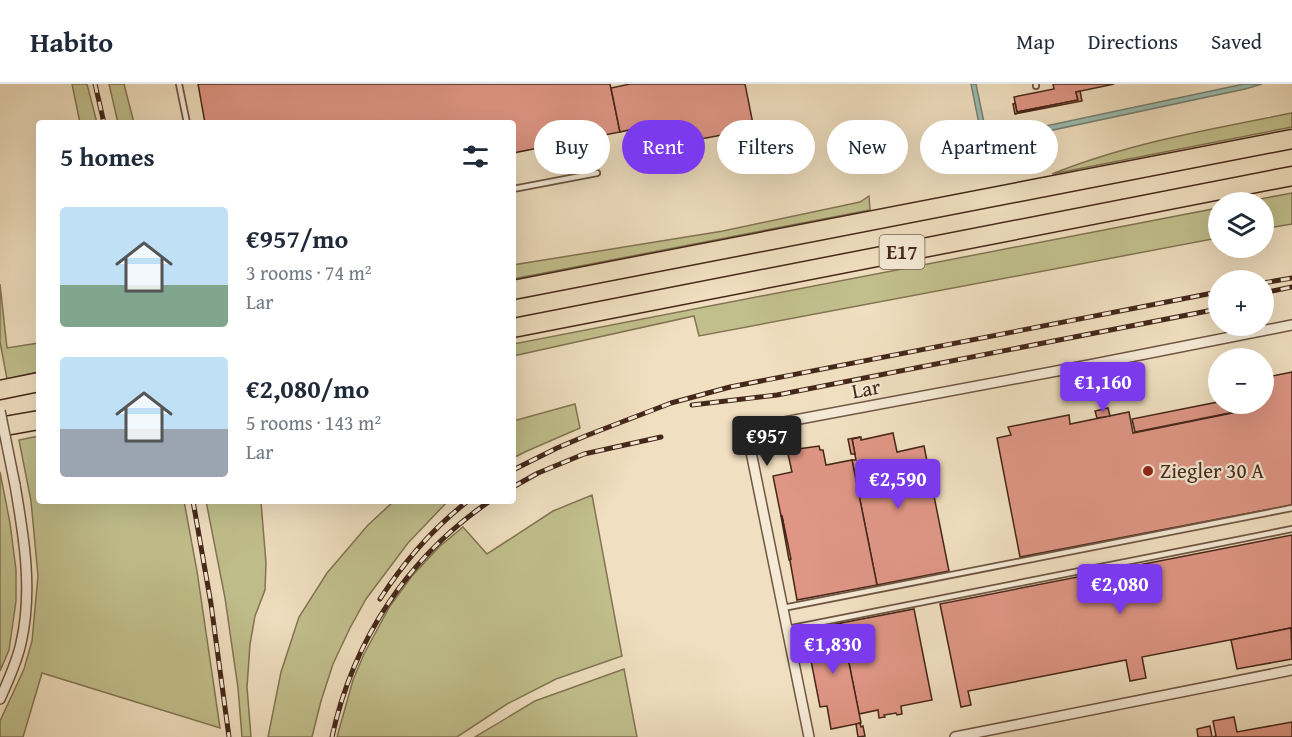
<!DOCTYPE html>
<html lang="en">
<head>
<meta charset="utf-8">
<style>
	body { margin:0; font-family:"Gentium Book Plus",serif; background:#f2f2f3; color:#1f2937; height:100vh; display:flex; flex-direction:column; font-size:22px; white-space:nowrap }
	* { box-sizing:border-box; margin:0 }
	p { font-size:20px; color:#747a83 }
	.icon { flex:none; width:33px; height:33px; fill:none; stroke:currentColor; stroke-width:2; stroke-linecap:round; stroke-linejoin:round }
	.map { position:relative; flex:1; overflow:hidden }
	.side { position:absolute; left:36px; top:36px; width:480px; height:384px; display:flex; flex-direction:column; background:#fff; border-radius:6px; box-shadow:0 6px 24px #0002 }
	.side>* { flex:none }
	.guide { position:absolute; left:534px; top:36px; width:570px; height:54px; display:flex; gap:12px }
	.controls { position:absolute; left:1208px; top:108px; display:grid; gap:12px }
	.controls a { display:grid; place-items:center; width:66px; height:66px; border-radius:50%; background:#fff; box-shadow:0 6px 24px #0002; font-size:30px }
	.price { position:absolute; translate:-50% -51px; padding:0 14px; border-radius:6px; background:#7c3aed; color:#fff; font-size:20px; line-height:39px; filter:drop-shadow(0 2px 3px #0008) }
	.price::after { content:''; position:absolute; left:50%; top:36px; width:18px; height:14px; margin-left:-9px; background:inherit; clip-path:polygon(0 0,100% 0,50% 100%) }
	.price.active { background:#222; color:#fff }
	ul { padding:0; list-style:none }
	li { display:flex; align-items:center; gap:18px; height:150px; padding:0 24px }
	li span { display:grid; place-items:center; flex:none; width:168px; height:120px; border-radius:6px; color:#555 }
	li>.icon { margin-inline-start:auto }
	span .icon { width:72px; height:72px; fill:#fffc; stroke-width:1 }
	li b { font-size:26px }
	h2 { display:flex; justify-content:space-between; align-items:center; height:72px; padding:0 24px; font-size:26px }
	.chip { padding:0 21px; border-radius:27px; background:#fff; box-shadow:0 6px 24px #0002; font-size:21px; line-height:54px }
	.chip.active { background:#7c3aed; color:#fff }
	header { display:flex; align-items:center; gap:36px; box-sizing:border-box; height:84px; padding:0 30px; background:#fff; border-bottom:2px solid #e0e1e3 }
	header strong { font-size:28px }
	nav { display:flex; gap:33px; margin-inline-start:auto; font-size:21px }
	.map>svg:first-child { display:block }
	.green { fill:#c1c08d; stroke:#837453; stroke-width:1.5 }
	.water { fill:#9abdb0; stroke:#788174; stroke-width:1.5 }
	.building { fill:#df9685; stroke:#452719; stroke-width:1.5 }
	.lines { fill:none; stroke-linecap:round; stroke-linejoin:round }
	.service-casing { stroke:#705543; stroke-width:8 }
	.minor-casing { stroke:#705543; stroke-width:12 }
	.motorway-casing { stroke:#452719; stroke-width:21 }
	.service { stroke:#f5ead6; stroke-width:4.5 }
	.minor { stroke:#f5ead6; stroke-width:9 }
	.motorway { stroke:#f0dfc0; stroke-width:18 }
	.rail-casing { stroke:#452719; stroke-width:5 }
	.rail { stroke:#f5ead6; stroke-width:3; stroke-dasharray:9; stroke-linecap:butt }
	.minor-bridge-casing { stroke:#705543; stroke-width:12; stroke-linecap:butt }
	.minor-bridge { stroke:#f5ead6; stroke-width:9 }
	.poi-dot { fill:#8f2418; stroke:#f5ead6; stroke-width:2 }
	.labels { text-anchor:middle; stroke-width:4.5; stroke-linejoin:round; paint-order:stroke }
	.shield { fill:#f5ead6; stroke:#7a6252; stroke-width:1.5 }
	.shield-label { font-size:20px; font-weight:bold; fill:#452719 }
	.street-label { font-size:21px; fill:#452719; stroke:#f5ead6 }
	.poi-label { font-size:21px; fill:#452719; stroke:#f5ead6; text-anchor:start }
</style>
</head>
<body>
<header>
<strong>Habito</strong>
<nav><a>Map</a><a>Directions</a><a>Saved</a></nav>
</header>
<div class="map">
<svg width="1292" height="653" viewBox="0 0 1292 653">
	<rect width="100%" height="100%" fill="#f0dfc0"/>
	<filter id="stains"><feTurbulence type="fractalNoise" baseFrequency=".00333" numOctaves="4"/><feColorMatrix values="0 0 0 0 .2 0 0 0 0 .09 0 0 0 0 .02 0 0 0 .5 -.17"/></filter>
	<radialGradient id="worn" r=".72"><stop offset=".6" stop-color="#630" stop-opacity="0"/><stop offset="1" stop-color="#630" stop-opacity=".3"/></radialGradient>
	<g class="green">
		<polygon points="72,0 87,0 97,39 80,39"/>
		<polygon points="109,0 124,0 134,39 118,39"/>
		<path d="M1292,29V43L1052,90C1129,59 1211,45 1292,29Z"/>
		<polygon points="1292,109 1292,140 1263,145 1263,118 1244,118"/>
		<polygon points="869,112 870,126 513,195 513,181 723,147 860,118"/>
		<polygon points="1218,124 1218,154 699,252 694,232 513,272 513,260"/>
		<polygon points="0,200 7,264 39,259 39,288 7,295 0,258"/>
		<polygon points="575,320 580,344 527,367 513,374 513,337"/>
		<polygon points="39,352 39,417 184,417 197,487 220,644 42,589 23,653 0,653 0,637 24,585 32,557 38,492 31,417 19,356"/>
		<polygon points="0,388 10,439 16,486 16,517 9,566 0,587"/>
		<polygon points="592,411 622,572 556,595 507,620 457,653 337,653 353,596 364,570 390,522 412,492 439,463 463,443 487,470 553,427"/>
		<polygon points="206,417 261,417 261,418 266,479 265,506 255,532 250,560 247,603 251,653 242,653 238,604 225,514"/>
		<polygon points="394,417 448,417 408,459 366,515 350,544 333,580 321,617 312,653 268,653 281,588 299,533 327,489 368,441"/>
		<polygon points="624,585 637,653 475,653 535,617"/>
	</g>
	<polygon class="water" points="971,0 976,0 986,48 989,52 993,53 1244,0 1262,0 1245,5 992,59 985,55 981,50"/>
	<g class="building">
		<polygon points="198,0 610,0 620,48 513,69 513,39 205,39"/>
		<polygon points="630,0 745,0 754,45 642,66 638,44 620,48 611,4"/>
		<polygon points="1053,0 1114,0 1076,8 1078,16 1017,28 1014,13 1054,5"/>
		<polygon points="1080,7 1082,17 1015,30 1013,20 1015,19 1017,28 1078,16 1076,8"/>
		<polygon points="1292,288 1292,421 1020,473 997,354 1011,351 1008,343 1069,331 1070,340 1129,328 1133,349 1257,324 1259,323 1258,320 1263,320 1263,294"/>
		<polygon points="1218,318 1218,320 1258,320 1259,323 1135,348 1132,335"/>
		<polygon points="1108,324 1110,332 1097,334 1095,327"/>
		<polygon points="893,349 897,368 924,362 949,487 877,501 852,376 856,376 852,355 861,353 861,356"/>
		<polygon points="860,353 852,355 855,370 851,370 848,355"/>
		<polygon points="819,362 820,366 823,366 826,381 852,376 877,501 797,516 782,432 781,432 773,392 792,388 788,370 791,369 791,366"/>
		<polygon points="781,432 782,432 791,475 789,476"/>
		<polygon points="1292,451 1292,549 1291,544 1142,573 1146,594 1130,597 1126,576 968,607 971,621 961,623 940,520"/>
		<polygon points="914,525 932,616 901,622 902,630 897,631 896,629 884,631 885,633 879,634 878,626 859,630 841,539"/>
		<polygon points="841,539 861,639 831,645 827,622 820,623 805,546"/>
		<polygon points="1291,544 1292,575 1237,585 1231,556"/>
		<polygon points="1234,633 1237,648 1292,638 1292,653 1213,653 1216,652 1213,637"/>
		<polygon points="860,639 861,643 863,642 865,652 858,653 856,640"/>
		<polygon points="1210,642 1212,653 1198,653 1197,645"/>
	</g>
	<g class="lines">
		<defs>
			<g id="service">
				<polyline points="179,0 187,39"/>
				<polyline points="1036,0 1036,2"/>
				<polyline points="513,105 597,89"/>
				<polyline points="783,524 1292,424"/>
				<polyline points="787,545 1292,445"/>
			</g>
			<g id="minor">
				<path d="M0,615C8,597 17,578 21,559C33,507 24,453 15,401"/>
				<polyline points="809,653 750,363 754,350 762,342 1089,281 1292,241"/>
				<polyline points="955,653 1292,586"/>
			</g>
			<g id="motorway">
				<polyline points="513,206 1292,55"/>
				<polyline points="513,244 1292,92"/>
				<polyline points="0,306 39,298"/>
				<polyline points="0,343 39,336"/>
			</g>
		</defs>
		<use href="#service" class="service-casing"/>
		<use href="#minor" class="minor-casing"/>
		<use href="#motorway" class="motorway-casing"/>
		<use href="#service" class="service"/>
		<use href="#minor" class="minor"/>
		<use href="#motorway" class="motorway"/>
		<defs>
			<g id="rail">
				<polyline points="95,0 104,39"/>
				<polyline points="1263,199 1292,194"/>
				<polyline points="1263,209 1292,203"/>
				<polyline points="692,321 777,311 1218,225"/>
				<polyline points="513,386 557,364 588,351 671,319 730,303 1218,208"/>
				<polyline points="513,403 538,389 584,370 661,353"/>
				<polyline points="193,417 211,520 229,653"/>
				<path d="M380,515C404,478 433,444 468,417"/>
				<path d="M332,653C353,556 408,473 490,417"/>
			</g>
		</defs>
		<use href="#rail" class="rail-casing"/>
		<use href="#rail" class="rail"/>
		<defs>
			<polyline id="minor-bridge" points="0,327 15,401"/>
		</defs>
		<use href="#minor-bridge" class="minor-bridge-casing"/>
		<use href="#minor-bridge" class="minor-bridge"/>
	</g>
	<circle class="poi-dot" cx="1148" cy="387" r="6"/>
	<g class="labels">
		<rect class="shield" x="879.5" y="151" width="45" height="34" rx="4.5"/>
		<g class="shield-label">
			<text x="902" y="175">E17</text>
		</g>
		<g class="street-label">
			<text transform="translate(866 305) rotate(-11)" y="7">Lar</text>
		</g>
		<g class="poi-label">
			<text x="1160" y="394">Ziegler 30 A</text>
		</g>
	</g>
	<rect width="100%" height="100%" filter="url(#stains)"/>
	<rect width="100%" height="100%" fill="url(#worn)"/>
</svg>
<div class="controls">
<a><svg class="icon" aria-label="layers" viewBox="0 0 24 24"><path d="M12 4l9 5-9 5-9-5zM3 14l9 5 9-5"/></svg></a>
<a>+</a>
<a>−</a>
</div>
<b class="price" style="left:1103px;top:329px">€1,160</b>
<b class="price active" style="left:767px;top:383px">€957</b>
<b class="price" style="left:898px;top:426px">€2,590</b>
<b class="price" style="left:1120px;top:531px">€2,080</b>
<b class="price" style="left:833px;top:591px">€1,830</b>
<div class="guide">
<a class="chip">Buy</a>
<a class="chip active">Rent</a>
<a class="chip">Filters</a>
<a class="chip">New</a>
<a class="chip">Apartment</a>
</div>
<section class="side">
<h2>5 homes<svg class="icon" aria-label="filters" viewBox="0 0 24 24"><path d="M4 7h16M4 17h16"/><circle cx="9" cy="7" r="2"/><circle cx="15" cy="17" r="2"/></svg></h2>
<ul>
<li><span style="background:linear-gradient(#bfe0f5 65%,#7fa58c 0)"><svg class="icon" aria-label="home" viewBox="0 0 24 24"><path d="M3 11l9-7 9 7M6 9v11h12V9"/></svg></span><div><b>€957/mo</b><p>3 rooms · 74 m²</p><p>Lar</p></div></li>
<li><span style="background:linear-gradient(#bfe0f5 60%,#9aa5b1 0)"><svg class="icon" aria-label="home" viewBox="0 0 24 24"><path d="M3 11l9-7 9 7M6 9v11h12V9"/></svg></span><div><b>€2,080/mo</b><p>5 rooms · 143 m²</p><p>Lar</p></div></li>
</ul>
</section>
</div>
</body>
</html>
